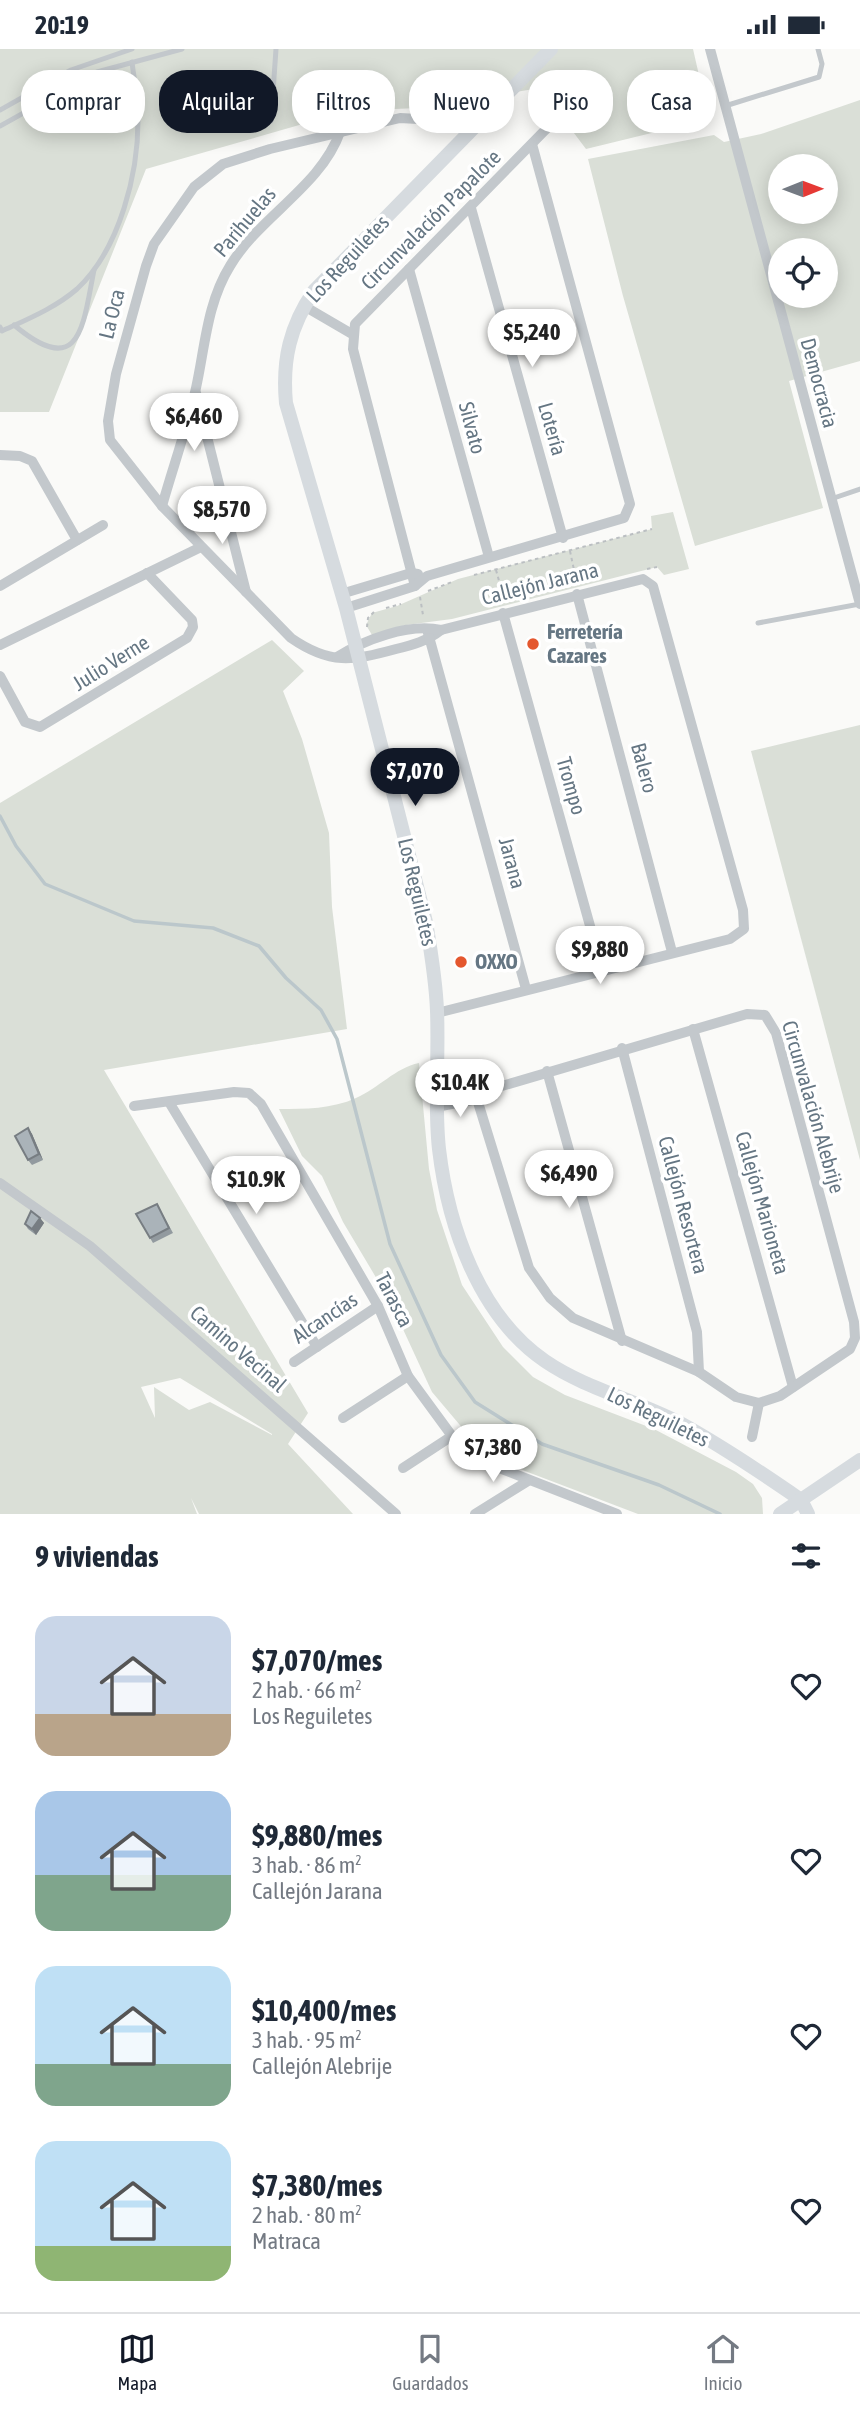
<!DOCTYPE html>
<html lang="es">
<head>
<meta charset="utf-8">
<style>
	body { margin:0; font-family:"Asap Condensed",sans-serif; background:#f6f6f7; color:#1f2937; height:100vh; display:flex; flex-direction:column; font-size:26px; white-space:nowrap }
	* { box-sizing:border-box; margin:0 }
	p { font-size:23px; color:#747a83 }
	.icon { flex:none; width:38px; height:38px; fill:none; stroke:currentColor; stroke-width:2; stroke-linecap:round; stroke-linejoin:round }
	.map { position:relative; height:1465px; overflow:hidden }
	.sheet { display:flex; flex-direction:column; background:#fff; flex:1 }
	.sheet>* { flex:none }
	.banner { position:absolute; left:21px; top:21px; width:819px; height:63px; display:flex; gap:14px }
	.needle { width:46px; rotate:89deg }
	.controls { position:absolute; left:768px; top:105px; display:grid; gap:14px }
	.controls a { display:grid; place-items:center; width:70px; height:70px; border-radius:50%; background:#fff; box-shadow:0 4px 18px #0003; font-size:35px }
	.price { position:absolute; translate:-50% -60px; padding:0 16px; border-radius:24px; background:#fff; color:#222; font-size:23px; line-height:46px; filter:drop-shadow(0 2px 4px #0008) }
	.price::after { content:''; position:absolute; left:50%; top:42px; width:21px; height:16px; margin-left:-10px; background:inherit; clip-path:polygon(0 0,100% 0,50% 100%) }
	.price.selected { background:#111827; color:#fff }
	ul { padding:0; list-style:none }
	li { display:flex; align-items:center; gap:21px; height:175px; padding:0 35px }
	li span { display:grid; place-items:center; flex:none; width:196px; height:140px; border-radius:21px; color:#555 }
	li>.icon { margin-inline-start:auto }
	span .icon { width:84px; height:84px; fill:#fffc; stroke-width:1 }
	li b { font-size:30px }
	h2 { display:flex; justify-content:space-between; align-items:center; height:84px; padding:0 35px; font-size:30px }
	.pill { padding:0 24px; border-radius:28px; background:#fff; box-shadow:0 4px 18px #0003; font-size:24px; line-height:63px }
	.pill.selected { background:#111827; color:#fff }
	.status { display:flex; justify-content:space-between; align-items:center; height:49px; padding:0 35px; background:#fff; direction:ltr }
	.status svg { height:19px; fill:currentColor }
	.tabs { display:flex; justify-content:space-around; align-items:center; height:98px; border-top:2px solid #e0e1e3; background:#fff; font-size:19px; color:#747a83 }
	.tabs a { display:grid; justify-items:center; gap:4px }
	.tabs .selected { color:#111827 }
	.map>svg:first-child { display:block }
	.green { fill:#dadfd7; fill-rule:evenodd }
	.lines { fill:none; stroke-linecap:round; stroke-linejoin:round }
	.stream { stroke:#bbc7cb; stroke-width:3.5 }
	.path { stroke:#bbbfc2; stroke-width:2; stroke-dasharray:3.5 3.5; stroke-linecap:butt }
	.lane { stroke:#c3c8cc; stroke-width:5 }
	.street { stroke:#c3c8cc; stroke-width:10 }
	.secondary { stroke:#d6dbdf; stroke-width:14 }
	.wall { fill:#929a9f }
	.shaded-wall { fill:#777d82 }
	.building { fill:#aab3b9; stroke:#777d82; stroke-width:2 }
	.poi-dot { fill:#e4572e; stroke:#fff; stroke-width:2.5 }
	.labels { text-anchor:middle; stroke-width:7; stroke-linejoin:round; paint-order:stroke }
	.street-label { font-size:21px; fill:#657683; stroke:#fff }
	.poi-label { font-size:21px; font-weight:bold; fill:#657683; stroke:#fff; text-anchor:start }
</style>
</head>
<body>
<div class="status"><b>20:19</b><svg viewBox="0 0 49 12"><path d="M0 12V9h3v3zM5 12V6h3v6zM10 12V3h3v9zM15 12V0h3v12zM26 1h20v11H26zM47 4h2v5h-2z"/></svg></div>
<div class="map">
<svg width="860" height="1465" viewBox="0 0 860 1465">
	<rect width="100%" height="100%" fill="#fafaf8"/>
	<g class="green">
		<polygon points="0,0 693,0 709,70 586,100 540,39 418,59 348,62 146,120 49,363 0,363"/>
		<path d="M860,51V312L789,332L823,459L695,497L623,247L588,110L714,86L724,93L761,85ZM780,117H826V163H780ZM780,201H826V247H780Z"/>
		<polygon points="673,463 689,520 664,526 657,518 452,570 406,576 372,586 366,576 372,564 397,557 458,530 652,480 651,467"/>
		<path d="M272,591L304,622L283,642L302,690L329,784L332,858L347,980L104,1021L308,1364L288,1395L353,1465H199L191,1449L197,1465H0V754ZM180,1329L272,1385V1386L210,1353L189,1361L154,1338L155,1369L141,1338Z"/>
		<polygon points="860,676 860,1111 751,702"/>
		<path d="M419,1014L429,1120L437,1161L462,1236L503,1298L533,1328L565,1346L654,1380L736,1423L753,1435L762,1449L763,1465H638L525,1422L500,1410L470,1388L432,1343L390,1252L343,1173L322,1127L302,1107L279,1060C305,1060 332,1060 356,1049C379,1039 395,1019 419,1014Z"/>
	</g>
	<g class="lines">
		<polyline class="stream" points="0,767 16,797 45,835 134,872 213,879 259,897 286,929 321,961 337,990 390,1195 441,1306 475,1353 542,1395 659,1436 720,1465"/>
		<g class="path">
			<polyline points="570,502 577,535"/>
			<polyline points="647,520 657,518"/>
			<polyline points="496,521 505,553"/>
			<polyline points="474,526 652,480"/>
			<polyline points="428,542 452,533"/>
			<polyline points="420,548 423,566"/>
			<polyline points="386,559 401,555"/>
			<polyline points="367,578 368,569 374,563"/>
		</g>
		<g class="lane">
			<polyline points="725,57 819,28 822,15 818,0"/>
			<polyline points="0,61 71,21 132,0"/>
			<polyline points="271,72 276,0"/>
			<polyline points="0,77 97,23 182,0"/>
			<path d="M14,276C81,332 83,276 94,221"/>
			<path d="M0,278L2,282C28,270 55,259 77,240C120,200 139,123 138,66C138,49 134,30 132,13"/>
			<polyline points="831,450 860,440"/>
			<polyline points="758,574 860,555"/>
		</g>
		<g class="street">
			<polyline points="710,0 860,555"/>
			<polyline points="471,159 563,489"/>
			<polyline points="409,220 489,508"/>
			<polyline points="304,257 352,285"/>
			<polyline points="196,344 246,543"/>
			<polyline points="0,406 20,407 32,412 77,491"/>
			<path d="M162,457C173,418 187,379 196,339C205,298 207,254 230,217C259,168 321,137 340,83"/>
			<polyline points="0,537 103,476"/>
			<polyline points="415,537 353,300 355,275 555,71"/>
			<polyline points="341,545 411,524 418,525"/>
			<polyline points="577,545 672,903"/>
			<polyline points="346,559 415,537 427,527 624,469 630,455 532,95"/>
			<polyline points="503,564 602,920"/>
			<path d="M441,581C427,592 413,596 396,600C352,612 330,616 291,589L162,457L110,391L108,372L116,325L146,217L154,195L194,138L223,115L270,100L400,69L436,71L473,80"/>
			<polyline points="428,584 526,940"/>
			<polyline points="0,596 201,498"/>
			<path d="M337,608C364,591 408,574 441,581L643,530L653,537L743,861L744,880L730,890L437,964"/>
			<polyline points="0,627 25,673 40,678 187,589 193,578 192,571 147,524"/>
			<polyline points="693,980 793,1338"/>
			<polyline points="622,999 697,1283 699,1323"/>
			<polyline points="547,1022 622,1292"/>
			<polyline points="436,1041 478,1037"/>
			<polyline points="169,1053 317,1298"/>
			<polyline points="134,1057 234,1043 249,1044 261,1055 378,1257 408,1327 452,1387 502,1420 617,1465"/>
			<polyline points="436,1058 477,1050 495,1039 747,965 765,966 776,984 854,1273 855,1289 850,1300 780,1347 759,1354 736,1348 699,1323 573,1269 550,1249 529,1219 477,1050 474,1037"/>
			<polyline points="0,1134 90,1197 396,1465"/>
			<polyline points="294,1313 378,1257"/>
			<polyline points="343,1369 408,1327"/>
			<polyline points="752,1388 759,1354"/>
			<polyline points="403,1419 452,1387"/>
			<polyline points="475,1465 528,1432"/>
		</g>
		<g class="secondary">
			<path d="M551,0L314,242C290,277 282,311 286,354L346,559L426,873C431,903 436,932 437,962C439,1008 434,1054 439,1100C448,1177 479,1267 545,1312C586,1340 636,1351 680,1374C722,1397 762,1424 801,1451L808,1465"/>
			<polyline points="780,1465 860,1411"/>
		</g>
	</g>
	<g class="wall">
		<polygon points="28,1079 32,1085 43,1111 32,1116 28,1111"/>
		<polygon points="157,1155 173,1184 153,1194 150,1189"/>
		<polygon points="40,1169 44,1174 36,1186 28,1180 25,1175"/>
	</g>
	<g class="shaded-wall">
		<polygon points="28,1079 32,1085 43,1111 39,1105"/>
		<polygon points="40,1169 44,1174 36,1186 32,1180"/>
	</g>
	<g class="building">
		<polygon points="28,1079 39,1105 28,1111 15,1087"/>
		<polygon points="157,1155 169,1179 150,1189 136,1165"/>
		<polygon points="31,1162 40,1169 32,1180 25,1175"/>
	</g>
	<g class="poi-dot">
		<circle cx="533" cy="595" r="7"/>
		<circle cx="461" cy="913" r="7"/>
	</g>
	<g class="labels">
		<g class="street-label">
			<text transform="translate(431 171) rotate(-45)" y="7">Circunvalación Papalote</text>
			<text transform="translate(245 173) rotate(-50)" y="7">Parihuelas</text>
			<text transform="translate(348 210) rotate(-47)" y="7">Los Reguiletes</text>
			<text transform="translate(112 265) rotate(-76)" y="7">La Oca</text>
			<text transform="translate(819 334) rotate(75)" y="7">Democracia</text>
			<text transform="translate(472 379) rotate(75)" y="7">Silvato</text>
			<text transform="translate(552 380) rotate(74)" y="7">Lotería</text>
			<text transform="translate(540 535) rotate(-14)" y="7">Callejón Jarana</text>
			<text transform="translate(111 614) rotate(-32)" y="7">Julio Verne</text>
			<text transform="translate(644 719) rotate(75)" y="7">Balero</text>
			<text transform="translate(571 737) rotate(74)" y="7">Trompo</text>
			<text transform="translate(512 814) rotate(75)" y="7">Jarana</text>
			<text transform="translate(417 843) rotate(77)" y="7">Los Reguiletes</text>
			<text transform="translate(813 1058) rotate(74)" y="7">Circunvalación Alebrije</text>
			<text transform="translate(762 1154) rotate(74)" y="7">Callejón Marioneta</text>
			<text transform="translate(683 1156) rotate(75)" y="7">Callejón Resortera</text>
			<text transform="translate(394 1251) rotate(63)" y="7">Tarasca</text>
			<text transform="translate(325 1269) rotate(-34)" y="7">Alcancías</text>
			<text transform="translate(238 1300) rotate(41)" y="7">Camino Vecinal</text>
			<text transform="translate(658 1368) rotate(26)" y="7">Los Reguiletes</text>
		</g>
		<g class="poi-label">
			<text x="547" y="590">Ferretería<tspan x="547" dy="24">Cazares</tspan></text>
			<text x="475" y="920">OXXO</text>
		</g>
	</g>
</svg>
<div class="controls">
<a><svg class="needle" viewBox="-14 -14 28 28"><path d="M0-13l5 13h-10z" fill="#e53935"/><path d="M0 13l5-13h-10z" fill="#747a83"/></svg></a>
<a><svg class="icon" aria-label="locate" viewBox="0 0 24 24"><circle cx="12" cy="12" r="6"/><path d="M12 2v4M12 18v4M2 12h4M18 12h4"/></svg></a>
</div>
<b class="price" style="left:532px;top:320px">$5,240</b>
<b class="price" style="left:194px;top:404px">$6,460</b>
<b class="price" style="left:222px;top:497px">$8,570</b>
<b class="price selected" style="left:415px;top:759px">$7,070</b>
<b class="price" style="left:600px;top:937px">$9,880</b>
<b class="price" style="left:460px;top:1070px">$10.4K</b>
<b class="price" style="left:569px;top:1161px">$6,490</b>
<b class="price" style="left:256px;top:1167px">$10.9K</b>
<b class="price" style="left:493px;top:1435px">$7,380</b>
<div class="banner">
<a class="pill">Comprar</a>
<a class="pill selected">Alquilar</a>
<a class="pill">Filtros</a>
<a class="pill">Nuevo</a>
<a class="pill">Piso</a>
<a class="pill">Casa</a>
</div>
</div>
<section class="sheet">
<h2>9 viviendas<svg class="icon" aria-label="filters" viewBox="0 0 24 24"><path d="M4 7h16M4 17h16"/><circle cx="9" cy="7" r="2"/><circle cx="15" cy="17" r="2"/></svg></h2>
<ul>
<li><span style="background:linear-gradient(#c9d6e8 70%,#b9a48a 0)"><svg class="icon" aria-label="home" viewBox="0 0 24 24"><path d="M3 11l9-7 9 7M6 9v11h12V9"/></svg></span><div><b>$7,070/mes</b><p>2 hab. · 66 m²</p><p>Los Reguiletes</p></div><svg class="icon" aria-label="heart" viewBox="0 0 24 24"><path d="M12 20l-8-8c-3-5 5-10 8-4 3-6 11-1 8 4z"/></svg></li>
<li><span style="background:linear-gradient(#a9c7e8 60%,#7fa58c 0)"><svg class="icon" aria-label="home" viewBox="0 0 24 24"><path d="M3 11l9-7 9 7M6 9v11h12V9"/></svg></span><div><b>$9,880/mes</b><p>3 hab. · 86 m²</p><p>Callejón Jarana</p></div><svg class="icon" aria-label="heart" viewBox="0 0 24 24"><path d="M12 20l-8-8c-3-5 5-10 8-4 3-6 11-1 8 4z"/></svg></li>
<li><span style="background:linear-gradient(#bfe0f5 70%,#7fa58c 0)"><svg class="icon" aria-label="home" viewBox="0 0 24 24"><path d="M3 11l9-7 9 7M6 9v11h12V9"/></svg></span><div><b>$10,400/mes</b><p>3 hab. · 95 m²</p><p>Callejón Alebrije</p></div><svg class="icon" aria-label="heart" viewBox="0 0 24 24"><path d="M12 20l-8-8c-3-5 5-10 8-4 3-6 11-1 8 4z"/></svg></li>
<li><span style="background:linear-gradient(#bfe0f5 75%,#8fb573 0)"><svg class="icon" aria-label="home" viewBox="0 0 24 24"><path d="M3 11l9-7 9 7M6 9v11h12V9"/></svg></span><div><b>$7,380/mes</b><p>2 hab. · 80 m²</p><p>Matraca</p></div><svg class="icon" aria-label="heart" viewBox="0 0 24 24"><path d="M12 20l-8-8c-3-5 5-10 8-4 3-6 11-1 8 4z"/></svg></li>
</ul>
</section>
<nav class="tabs">
<a class="selected"><svg class="icon" aria-label="map" viewBox="0 0 24 24"><path d="M3 6l6-2 6 2 6-2v14l-6 2-6-2-6 2zM9 4v14M15 6v14"/></svg>Mapa</a>
<a><svg class="icon" aria-label="saved" viewBox="0 0 24 24"><path d="M7 4h10v16l-5-4-5 4z"/></svg>Guardados</a>
<a><svg class="icon" aria-label="home" viewBox="0 0 24 24"><path d="M3 11l9-7 9 7M6 9v11h12V9"/></svg>Inicio</a>
</nav>
</body>
</html>
